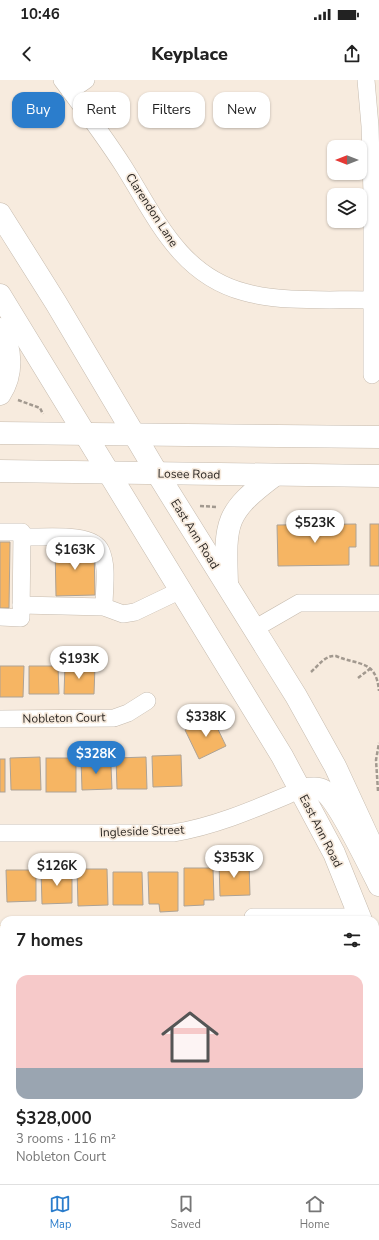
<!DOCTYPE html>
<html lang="en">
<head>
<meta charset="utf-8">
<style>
	body { margin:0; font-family:"Nunito Sans",sans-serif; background:#f6f6f6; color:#222; height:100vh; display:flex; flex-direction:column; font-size:15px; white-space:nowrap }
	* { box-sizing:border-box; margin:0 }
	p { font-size:13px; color:#767676 }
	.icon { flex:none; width:22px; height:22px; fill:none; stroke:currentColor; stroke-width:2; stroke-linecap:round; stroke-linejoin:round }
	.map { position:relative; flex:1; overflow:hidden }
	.details { position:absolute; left:0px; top:836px; width:379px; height:268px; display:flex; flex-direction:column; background:#fff; border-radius:12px 12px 0 0; box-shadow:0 1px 3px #0004 }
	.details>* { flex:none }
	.hud { position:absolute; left:12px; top:12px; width:355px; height:36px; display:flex; gap:8px }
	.needle { width:26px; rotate:270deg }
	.controls { position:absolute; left:327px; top:60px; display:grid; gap:8px }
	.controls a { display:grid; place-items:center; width:40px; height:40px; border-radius:8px; background:#fff; box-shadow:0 1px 3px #0004; font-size:20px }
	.price { position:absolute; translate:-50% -34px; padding:0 9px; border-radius:14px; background:#fff; color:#222; font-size:13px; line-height:26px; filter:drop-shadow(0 1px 2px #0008) }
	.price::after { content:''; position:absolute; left:50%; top:24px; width:12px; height:9px; margin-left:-6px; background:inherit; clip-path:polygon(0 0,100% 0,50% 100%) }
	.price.current { background:#2b7dcc; color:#fff }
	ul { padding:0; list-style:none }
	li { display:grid; align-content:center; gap:8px; height:212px; padding:0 16px }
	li+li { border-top:1px solid #e0e0e0 }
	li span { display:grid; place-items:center; height:124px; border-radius:12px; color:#555 }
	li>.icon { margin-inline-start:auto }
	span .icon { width:72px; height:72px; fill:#fffc; stroke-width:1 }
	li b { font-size:17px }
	h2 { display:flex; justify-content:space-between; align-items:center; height:48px; padding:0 16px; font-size:17px }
	.pill { padding:0 14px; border-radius:12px; background:#fff; box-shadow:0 1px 3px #0004; font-size:14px; line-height:36px }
	.pill.current { background:#2b7dcc; color:#fff }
	.status { display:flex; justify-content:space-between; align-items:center; height:28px; padding:0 20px; background:#fff; direction:ltr }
	.status svg { height:11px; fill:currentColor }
	header { display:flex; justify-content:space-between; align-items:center; height:52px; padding:0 16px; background:#fff; font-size:18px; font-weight:800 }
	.dock { display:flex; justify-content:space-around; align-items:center; height:56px; border-top:1px solid #e0e0e0; background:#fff; font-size:11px; color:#767676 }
	.dock a { display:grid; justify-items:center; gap:2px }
	.dock .current { color:#2b7dcc }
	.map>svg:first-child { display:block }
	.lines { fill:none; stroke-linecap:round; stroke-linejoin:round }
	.river { stroke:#d69743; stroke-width:30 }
	.building { fill:#f6b563; stroke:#ada295 }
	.minor-casing { stroke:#c6bbae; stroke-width:18 }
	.major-casing { stroke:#c6bbae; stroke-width:23 }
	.path { stroke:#a2998f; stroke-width:2.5; stroke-dasharray:4 2; stroke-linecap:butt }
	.minor { stroke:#fff; stroke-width:17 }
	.major { stroke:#fff; stroke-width:22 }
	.labels { text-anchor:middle; stroke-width:3.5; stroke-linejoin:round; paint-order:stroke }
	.street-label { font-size:12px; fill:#2c2723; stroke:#f7ebde }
</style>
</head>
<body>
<div class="status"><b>10:46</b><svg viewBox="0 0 49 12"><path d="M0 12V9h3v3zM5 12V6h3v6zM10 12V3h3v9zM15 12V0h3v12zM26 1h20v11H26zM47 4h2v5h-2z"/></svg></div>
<header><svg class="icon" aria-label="back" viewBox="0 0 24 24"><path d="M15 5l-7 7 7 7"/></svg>Keyplace<svg class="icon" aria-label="share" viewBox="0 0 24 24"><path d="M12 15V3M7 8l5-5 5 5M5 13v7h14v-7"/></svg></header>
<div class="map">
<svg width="379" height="1104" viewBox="0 0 379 1104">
	<rect width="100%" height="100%" fill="#f7ebde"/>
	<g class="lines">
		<polyline class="river" points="0,860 4,860"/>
	</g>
	<g class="building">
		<polygon points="356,444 356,467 349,467 349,485 278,486 277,445"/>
		<rect x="370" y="444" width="9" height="42"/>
		<polygon points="0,462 10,462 9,528 0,528"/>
		<polygon points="94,466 95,515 56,516 55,467"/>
		<polygon points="65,585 95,586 94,614 64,614"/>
		<polygon points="0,586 24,586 23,617 0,617"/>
		<polygon points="29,586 58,586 59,614 29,614"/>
		<polygon points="212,637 226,666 199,679 185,650"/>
		<polygon points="181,675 182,706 153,707 152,676"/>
		<polygon points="40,677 41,710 11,710 10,678"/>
		<polygon points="146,677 147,709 117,709 116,678"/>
		<rect x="46" y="678" width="30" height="34"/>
		<rect x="0" y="679" width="5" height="33"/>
		<polygon points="81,679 103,679 104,686 111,686 112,709 82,710"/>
		<polygon points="219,783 249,783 250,815 220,816"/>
		<polygon points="184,788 213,788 214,820 204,820 204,825 184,826"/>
		<polygon points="77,789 107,789 108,825 78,826"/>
		<polygon points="6,790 36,790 36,821 7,822"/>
		<polygon points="41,790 72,790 72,823 42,824"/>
		<polygon points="113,792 142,792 143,825 113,825"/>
		<polygon points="148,792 178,792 178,831 160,832 159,824 149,824"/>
	</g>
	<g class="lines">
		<defs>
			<g id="minor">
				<path d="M62,0C83,28 105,57 124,87C156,138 180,195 244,212C283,223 331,219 371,220"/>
				<polyline points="366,0 370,46 372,114 372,295"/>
				<polyline points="70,11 86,0"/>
				<polyline points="0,452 22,452 21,538 0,537"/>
				<path d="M22,457C41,458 93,451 101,471C108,487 104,509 104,527"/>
				<polyline points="21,525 104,527 123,534 135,532 181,510"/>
				<polyline points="254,549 299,523 379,523"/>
				<polyline points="0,639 114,638 128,633 147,621"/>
				<path d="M0,753H173C217,746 259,727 300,710"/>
				<polyline points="253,837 360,837"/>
				<polyline points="0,981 4,981"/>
				<polyline points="140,1100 140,1104"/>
				<polyline points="320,1100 321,1104"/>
			</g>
			<g id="major">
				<polyline points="0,134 56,223 157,393 296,616 335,686 379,781"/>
				<polyline points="0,215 282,676 334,773 361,840"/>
				<path d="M0,249C12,269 13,294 0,314"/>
				<polyline points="0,353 379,357"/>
				<polyline points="0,391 379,396"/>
				<path d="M227,504C225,442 224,433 275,395"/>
				<path d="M300,710C308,709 317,707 324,711C338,721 370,787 379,805"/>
				<polyline points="375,874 379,884"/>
			</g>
		</defs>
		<use href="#minor" class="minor-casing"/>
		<use href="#major" class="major-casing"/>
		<g class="path">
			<polyline points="18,320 40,328 43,334"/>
			<polyline points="200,426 217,427"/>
			<path d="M311,592C319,585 325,575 336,576C359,586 376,579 379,611"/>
			<polyline points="358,598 371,588"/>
			<polyline points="378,711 376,680 379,663"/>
			<polyline points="0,888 4,887"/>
		</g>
		<use href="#minor" class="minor"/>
		<use href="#major" class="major"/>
	</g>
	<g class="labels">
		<g class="street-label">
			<text transform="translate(152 130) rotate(57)" y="4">Clarendon Lane</text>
			<text transform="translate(189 394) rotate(1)" y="4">Losee Road</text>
			<text transform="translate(195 454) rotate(58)" y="4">East Ann Road</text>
			<text transform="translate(64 638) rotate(-1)" y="4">Nobleton Court</text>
			<text transform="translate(142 751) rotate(-2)" y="4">Ingleside Street</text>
			<text transform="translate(321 751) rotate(63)" y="4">East Ann Road</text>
		</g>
	</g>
</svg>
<div class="controls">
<a><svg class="needle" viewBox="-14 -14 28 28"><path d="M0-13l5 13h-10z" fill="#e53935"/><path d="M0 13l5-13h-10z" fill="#767676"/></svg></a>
<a><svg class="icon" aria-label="layers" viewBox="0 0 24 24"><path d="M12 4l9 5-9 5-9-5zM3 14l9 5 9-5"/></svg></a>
</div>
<b class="price" style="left:315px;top:464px">$523K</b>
<b class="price" style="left:75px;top:491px">$163K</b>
<b class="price" style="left:79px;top:600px">$193K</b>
<b class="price" style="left:206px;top:658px">$338K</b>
<b class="price current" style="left:96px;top:695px">$328K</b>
<b class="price" style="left:234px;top:799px">$353K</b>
<b class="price" style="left:57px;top:807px">$126K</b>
<div class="hud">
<a class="pill current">Buy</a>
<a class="pill">Rent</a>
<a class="pill">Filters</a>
<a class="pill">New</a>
</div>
<section class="details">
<h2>7 homes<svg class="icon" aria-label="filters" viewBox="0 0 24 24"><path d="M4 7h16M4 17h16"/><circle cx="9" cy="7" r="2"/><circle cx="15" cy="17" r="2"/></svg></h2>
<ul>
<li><span style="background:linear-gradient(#f6c9c9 75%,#9aa5b1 0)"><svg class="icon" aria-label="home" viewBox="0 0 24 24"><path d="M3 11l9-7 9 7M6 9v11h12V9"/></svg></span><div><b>$328,000</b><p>3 rooms · 116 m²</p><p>Nobleton Court</p></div></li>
</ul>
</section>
</div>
<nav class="dock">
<a class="current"><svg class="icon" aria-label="map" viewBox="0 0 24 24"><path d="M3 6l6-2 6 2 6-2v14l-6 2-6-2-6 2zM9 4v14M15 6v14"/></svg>Map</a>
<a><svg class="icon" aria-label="saved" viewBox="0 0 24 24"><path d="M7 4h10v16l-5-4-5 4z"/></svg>Saved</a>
<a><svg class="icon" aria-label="home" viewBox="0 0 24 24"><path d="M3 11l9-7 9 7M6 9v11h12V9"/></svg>Home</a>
</nav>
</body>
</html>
